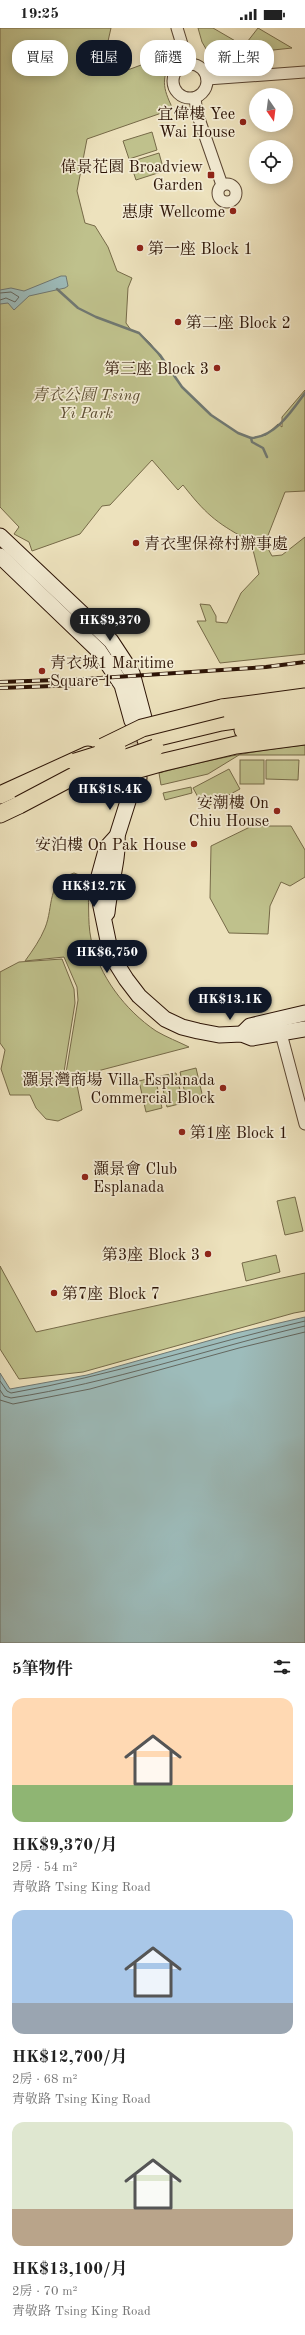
<!DOCTYPE html>
<html lang="zh-TW">
<head>
<meta charset="utf-8">
<style>
	body { margin:0; font-family:"Old Standard TT","Noto Serif TC",serif; background:#f2f2f2; color:#222; height:100vh; display:flex; flex-direction:column; font-size:15px; white-space:nowrap }
	* { box-sizing:border-box; margin:0 }
	p { font-size:13px; color:#767676 }
	.icon { flex:none; width:22px; height:22px; fill:none; stroke:currentColor; stroke-width:2; stroke-linecap:round; stroke-linejoin:round }
	.map { position:relative; height:1615px; overflow:hidden }
	.panel { display:flex; flex-direction:column; background:#fff; flex:1 }
	.panel>* { flex:none }
	.hud { position:absolute; left:12px; top:12px; width:281px; height:36px; display:flex; gap:8px }
	.needle { width:26px; rotate:166deg }
	.fabs { position:absolute; left:249px; top:60px; display:grid; gap:8px }
	.fabs a { display:grid; place-items:center; width:44px; height:44px; border-radius:50%; background:#fff; box-shadow:0 2px 10px #0003; font-size:20px }
	.price { position:absolute; translate:-50% -34px; padding:0 9px; border-radius:14px; background:#111827; color:#fff; font-size:13px; line-height:26px; filter:drop-shadow(0 1px 2px #0008) }
	.price::after { content:''; position:absolute; left:50%; top:24px; width:12px; height:9px; margin-left:-6px; background:inherit; clip-path:polygon(0 0,100% 0,50% 100%) }
	.price.active { background:#222; color:#fff }
	ul { padding:0; list-style:none }
	li { display:grid; align-content:center; gap:8px; height:212px; padding:0 12px }
	li span { display:grid; place-items:center; height:124px; border-radius:12px; color:#555 }
	li>.icon { margin-inline-start:auto }
	span .icon { width:72px; height:72px; fill:#fffc; stroke-width:1 }
	li b { font-size:17px }
	h2 { display:flex; justify-content:space-between; align-items:center; height:48px; padding:0 12px; font-size:17px }
	.chip { padding:0 14px; border-radius:16px; background:#fff; box-shadow:0 2px 10px #0003; font-size:14px; line-height:36px }
	.chip.active { background:#111827; color:#fff }
	.status { display:flex; justify-content:space-between; align-items:center; height:28px; padding:0 20px; background:#fff; direction:ltr }
	.status svg { height:11px; fill:currentColor }
	.map>svg:first-child { display:block }
	.green { fill:#bfc18c; stroke:#766a48 }
	.water { fill:#9dbcbb; stroke:#707872 }
	.lines { fill:none; stroke-linecap:round; stroke-linejoin:round }
	.shore { stroke:#646860; stroke-width:1 }
	.stream { stroke:#707872; stroke-width:2.5 }
	.secondary-tunnel { stroke:#d0c3a1; stroke-width:15; stroke-dasharray:15 8; stroke-linecap:butt }
	.minor-casing { stroke:#5c4733; stroke-width:13 }
	.secondary-casing { stroke:#2c1305; stroke-width:17 }
	.primary-casing { stroke:#2c1305; stroke-width:19 }
	.minor { stroke:#f3ecd4; stroke-width:11 }
	.secondary { stroke:#f3ecd4; stroke-width:15 }
	.primary { stroke:#ede2bd; stroke-width:17 }
	.rail-casing { stroke:#2c1305; stroke-width:4 }
	.rail { stroke:#f3ecd4; stroke-width:2.5; stroke-dasharray:8; stroke-linecap:butt }
	.primary-bridge-casing { stroke:#2c1305; stroke-width:19; stroke-linecap:butt }
	.primary-bridge { stroke:#ede2bd; stroke-width:17 }
	.poi-dot { fill:#8f2418; stroke:#f3ecd4; stroke-width:1.5 }
	.labels { text-anchor:middle; stroke-width:3.5; stroke-linejoin:round; paint-order:stroke }
	.poi-label { font-size:16px; fill:#2c1305; stroke:#f3ecd4; text-anchor:end }
	.park-label { font-size:16px; font-style:italic; fill:#5f5034; stroke:#f3ecd4 }
</style>
</head>
<body>
<div class="status"><b>19:25</b><svg viewBox="0 0 49 12"><path d="M0 12V9h3v3zM5 12V6h3v6zM10 12V3h3v9zM15 12V0h3v12zM26 1h20v11H26zM47 4h2v5h-2z"/></svg></div>
<div class="map">
<svg width="305" height="1615" viewBox="0 0 305 1615">
	<rect width="100%" height="100%" fill="#ede2bd"/>
	<filter id="stains"><feTurbulence type="fractalNoise" baseFrequency=".005" numOctaves="4"/><feColorMatrix values="0 0 0 0 .2 0 0 0 0 .09 0 0 0 0 .02 0 0 0 .5 -.17"/></filter>
	<radialGradient id="worn" r=".72"><stop offset=".6" stop-color="#630" stop-opacity="0"/><stop offset="1" stop-color="#630" stop-opacity=".3"/></radialGradient>
	<g class="green">
		<path d="M0,0H111L101,44L114,47L171,26L172,35C159,50 165,65 173,81L87,111L77,163L85,195L95,198L108,219L117,243L132,250L128,260L126,295L131,302L139,305L150,315L182,359L211,387L238,405L251,410L266,407L278,396L282,399V389L305,362V463L285,464L265,515L272,528L282,527L305,509V626L220,635L197,593H206L200,576L210,577L216,588V594L227,595L241,565L259,546L251,514L249,510L246,511C215,494 205,485 183,457L178,462L152,432L110,477L102,478L80,506L32,523L29,514L14,506L19,499L0,479Z"/>
		<polygon points="198,0 213,0 244,18 258,0 292,20 217,28 209,26 202,14"/>
		<polygon points="152,104 157,122 129,131 123,113"/>
		<polygon points="159,125 164,143 136,152 130,134"/>
		<path d="M305,717V727H239L208,746L161,757L159,745C207,732 256,722 305,717Z"/>
		<rect x="240" y="732" width="24" height="24"/>
		<polygon points="266,732 299,732 298,752 266,751"/>
		<polygon points="229,741 240,761 204,780 193,760"/>
		<polygon points="191,759 192,765 165,772 163,765"/>
		<polygon points="252,798 291,798 305,822 305,849 290,858 281,854 270,878 268,906 229,905 210,870 211,818"/>
		<path d="M74,845L82,848L87,853C90,872 87,892 91,911C99,948 125,982 156,1003C166,1009 179,1014 189,1019L67,1051L76,1052L82,1082L58,1093L46,1091L36,1080L30,1067H10L1,1041L5,1022L0,1015V944L19,934L62,931L74,961L75,975L63,1050L65,1051L78,972L77,959L64,929L25,933C33,922 40,912 45,900C54,878 46,854 74,845Z"/>
		<polygon points="196,1040 203,1070 187,1074 180,1044"/>
		<polygon points="176,1045 183,1075 167,1079 160,1048"/>
		<polygon points="155,1049 162,1080 146,1084 139,1053"/>
		<polygon points="295,1169 303,1203 285,1207 277,1173"/>
		<polygon points="276,1227 280,1244 246,1253 242,1235"/>
		<polygon points="0,1238 36,1304 305,1245 305,1283 294,1285 83,1344 19,1351 0,1321"/>
	</g>
	<g class="water">
		<polygon points="61,248 66,248 68,258 65,260 29,268 14,282 8,275 0,276 0,262 11,260 24,263"/>
		<polygon points="305,1289 305,1615 0,1615 0,1345 10,1361 87,1347 236,1305"/>
	</g>
	<g class="lines">
		<g class="shore">
			<polyline points="0,265 11,264 19,269 15,274 6,270 0,272"/>
			<path d="M0,1353L7,1363L11,1365C110,1348 207,1316 305,1293"/>
			<path d="M0,1362L4,1368L11,1370C111,1355 207,1321 305,1298"/>
			<polyline points="0,1372 13,1376 90,1361 239,1320 305,1304"/>
		</g>
		<g class="stream">
			<polyline points="57,261 78,280 96,289 139,305 160,327 182,359 211,387 238,405 251,410 252,414 263,420 267,429"/>
			<path d="M251,410C275,409 292,383 305,365"/>
		</g>
		<polyline class="secondary-tunnel" points="131,740 132,694"/>
		<defs>
			<g id="minor">
				<polyline points="177,0 188,36"/>
				<circle cx="190" cy="53" r="17"/>
				<polyline points="207,51 305,44"/>
				<polyline points="195,70 197,85 222,157"/>
				<circle cx="227" cy="165" r="9"/>
				<polyline points="279,998 305,1096"/>
			</g>
			<g id="secondary">
				<polyline points="0,508 111,613 132,645 144,690"/>
				<polyline points="0,528 99,623 122,657 132,693"/>
				<polyline points="139,750 130,767 117,808 107,819 99,848 98,864 111,927 126,951 139,968 165,991 182,999 198,1003 219,1007 242,1006 252,1010 305,1001"/>
				<path d="M107,885C109,861 119,830 117,808"/>
				<polyline points="242,1006 250,998 305,985"/>
			</g>
			<g id="primary">
				<polyline points="222,680 305,669"/>
				<polyline points="243,702 305,695"/>
				<polyline points="146,712 221,694 305,682"/>
				<polyline points="160,735 236,717 305,708"/>
				<polyline points="0,767 88,727"/>
				<polyline points="0,786 19,777"/>
			</g>
		</defs>
		<use href="#minor" class="minor-casing"/>
		<use href="#secondary" class="secondary-casing"/>
		<use href="#primary" class="primary-casing"/>
		<use href="#minor" class="minor"/>
		<use href="#secondary" class="secondary"/>
		<use href="#primary" class="primary"/>
		<defs>
			<g id="rail">
				<polyline points="0,654 85,651 266,639 305,634"/>
				<polyline points="0,660 79,657"/>
			</g>
		</defs>
		<use href="#rail" class="rail-casing"/>
		<use href="#rail" class="rail"/>
		<defs>
			<g id="primary-bridge">
				<polyline points="103,719 142,700 222,680"/>
				<polyline points="75,734 117,721"/>
				<polyline points="82,757 160,735"/>
				<polyline points="19,777 72,749 155,720"/>
			</g>
		</defs>
		<use href="#primary-bridge" class="primary-bridge-casing"/>
		<use href="#primary-bridge" class="primary-bridge"/>
	</g>
	<g class="poi-dot">
		<circle cx="243" cy="94" r="4"/>
		<rect x="207" y="143" width="8" height="8" rx="2"/>
		<circle cx="233" cy="183" r="4"/>
		<circle cx="140" cy="220" r="4"/>
		<circle cx="178" cy="294" r="4"/>
		<circle cx="217" cy="340" r="4"/>
		<circle cx="136" cy="515" r="4"/>
		<circle cx="42" cy="643" r="4"/>
		<circle cx="277" cy="783" r="4"/>
		<circle cx="194" cy="816" r="4"/>
		<circle cx="223" cy="1060" r="4"/>
		<circle cx="182" cy="1104" r="4"/>
		<circle cx="85" cy="1149" r="4"/>
		<circle cx="208" cy="1226" r="4"/>
		<circle cx="54" cy="1265" r="4"/>
	</g>
	<g class="labels">
		<g class="poi-label">
			<text x="235" y="91">宜偉樓 Yee<tspan x="235" dy="18">Wai House</tspan></text>
			<text x="203" y="144">偉景花園 Broadview<tspan x="203" dy="18">Garden</tspan></text>
			<text x="225" y="189">惠康 Wellcome</text>
			<text x="148" y="226" text-anchor="start">第一座 Block 1</text>
			<text x="186" y="300" text-anchor="start">第二座 Block 2</text>
			<text x="209" y="346">第三座 Block 3</text>
			<text x="144" y="521" text-anchor="start">青衣聖保祿村辦事處</text>
			<text x="50" y="640" text-anchor="start">青衣城1 Maritime<tspan x="50" dy="18">Square 1</tspan></text>
			<text x="269" y="780">安潮樓 On<tspan x="269" dy="18">Chiu House</tspan></text>
			<text x="186" y="822">安泊樓 On Pak House</text>
			<text x="215" y="1057">灝景灣商場 Villa Esplanada<tspan x="215" dy="18">Commercial Block</tspan></text>
			<text x="190" y="1110" text-anchor="start">第1座 Block 1</text>
			<text x="93" y="1146" text-anchor="start">灝景會 Club<tspan x="93" dy="18">Esplanada</tspan></text>
			<text x="200" y="1232">第3座 Block 3</text>
			<text x="62" y="1271" text-anchor="start">第7座 Block 7</text>
		</g>
		<g class="park-label">
			<text x="86" y="372">青衣公園 Tsing<tspan x="86" dy="18">Yi Park</tspan></text>
		</g>
	</g>
	<rect width="100%" height="100%" filter="url(#stains)"/>
	<rect width="100%" height="100%" fill="url(#worn)"/>
</svg>
<div class="fabs">
<a><svg class="needle" viewBox="-14 -14 28 28"><path d="M0-13l5 13h-10z" fill="#e53935"/><path d="M0 13l5-13h-10z" fill="#767676"/></svg></a>
<a><svg class="icon" aria-label="locate" viewBox="0 0 24 24"><circle cx="12" cy="12" r="6"/><path d="M12 2v4M12 18v4M2 12h4M18 12h4"/></svg></a>
</div>
<b class="price active" style="left:110px;top:614px">HK$9,370</b>
<b class="price" style="left:110px;top:783px">HK$18.4K</b>
<b class="price" style="left:94px;top:880px">HK$12.7K</b>
<b class="price" style="left:107px;top:946px">HK$6,750</b>
<b class="price" style="left:230px;top:993px">HK$13.1K</b>
<div class="hud">
<a class="chip">買屋</a>
<a class="chip active">租屋</a>
<a class="chip">篩選</a>
<a class="chip">新上架</a>
</div>
</div>
<section class="panel">
<h2>5筆物件<svg class="icon" aria-label="filters" viewBox="0 0 24 24"><path d="M4 7h16M4 17h16"/><circle cx="9" cy="7" r="2"/><circle cx="15" cy="17" r="2"/></svg></h2>
<ul>
<li><span style="background:linear-gradient(#ffd9b3 70%,#8fb573 0)"><svg class="icon" aria-label="home" viewBox="0 0 24 24"><path d="M3 11l9-7 9 7M6 9v11h12V9"/></svg></span><div><b>HK$9,370/月</b><p>2房 · 54 m²</p><p>青敬路 Tsing King Road</p></div></li>
<li><span style="background:linear-gradient(#a9c7e8 75%,#9aa5b1 0)"><svg class="icon" aria-label="home" viewBox="0 0 24 24"><path d="M3 11l9-7 9 7M6 9v11h12V9"/></svg></span><div><b>HK$12,700/月</b><p>2房 · 68 m²</p><p>青敬路 Tsing King Road</p></div></li>
<li><span style="background:linear-gradient(#dfe7d0 70%,#b9a48a 0)"><svg class="icon" aria-label="home" viewBox="0 0 24 24"><path d="M3 11l9-7 9 7M6 9v11h12V9"/></svg></span><div><b>HK$13,100/月</b><p>2房 · 70 m²</p><p>青敬路 Tsing King Road</p></div></li>
</ul>
</section>
</body>
</html>
